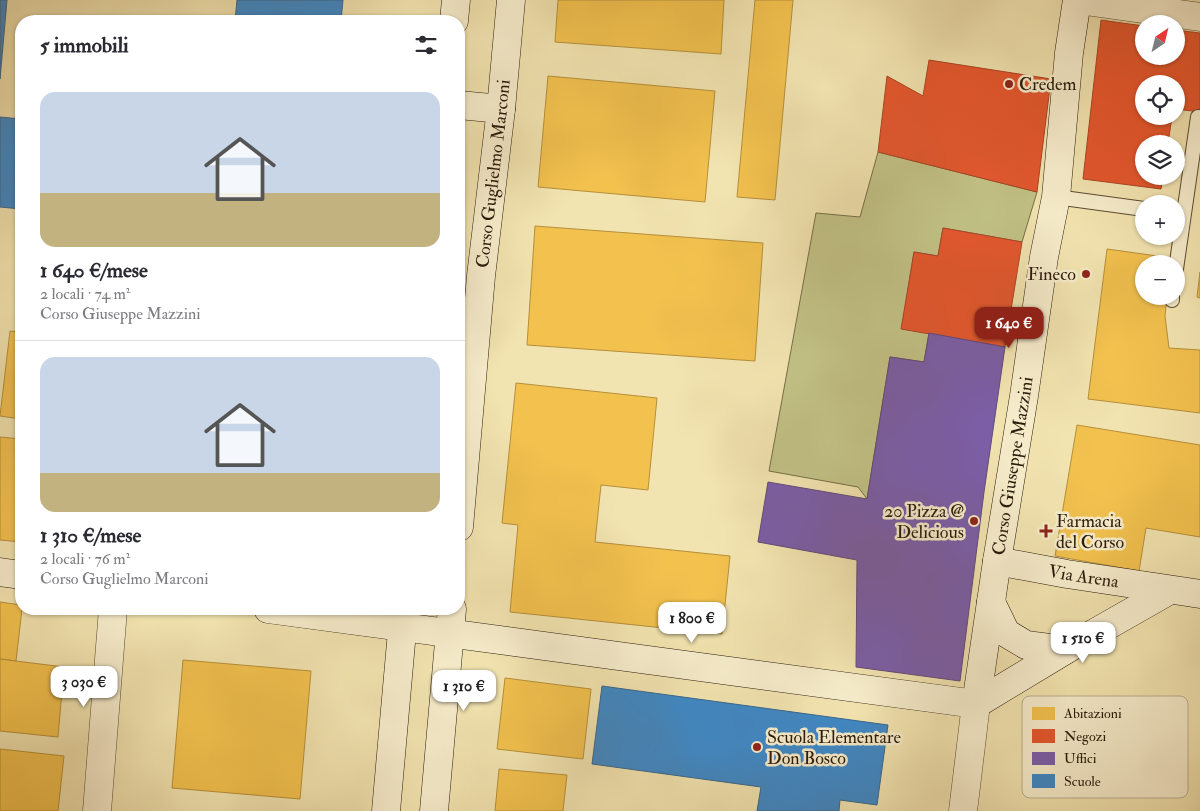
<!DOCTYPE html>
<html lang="it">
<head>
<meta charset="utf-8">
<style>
	body { margin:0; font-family:"IM FELL Double Pica",serif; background:#f7f7f7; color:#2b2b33; height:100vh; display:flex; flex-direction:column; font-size:19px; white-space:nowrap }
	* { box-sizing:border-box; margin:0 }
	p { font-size:16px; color:#7c7c81 }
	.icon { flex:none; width:28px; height:28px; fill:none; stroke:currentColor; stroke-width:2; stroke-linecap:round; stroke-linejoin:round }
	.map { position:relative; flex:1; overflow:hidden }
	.side { position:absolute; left:15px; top:15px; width:450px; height:600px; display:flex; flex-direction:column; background:#fff; border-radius:20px; box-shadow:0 1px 4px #0004 }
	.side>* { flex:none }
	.needle { width:32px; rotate:35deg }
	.tools { position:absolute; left:1135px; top:15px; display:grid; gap:10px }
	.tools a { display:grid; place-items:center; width:50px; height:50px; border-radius:50%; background:#fff; box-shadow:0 1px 4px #0004; font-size:25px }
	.price { position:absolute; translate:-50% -42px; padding:0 11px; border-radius:10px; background:#fff; color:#222; font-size:16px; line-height:32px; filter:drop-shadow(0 1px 2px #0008) }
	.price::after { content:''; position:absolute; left:50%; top:30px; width:15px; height:11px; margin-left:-8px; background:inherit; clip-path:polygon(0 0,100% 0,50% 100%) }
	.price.selected { background:#8f2418; color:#fff }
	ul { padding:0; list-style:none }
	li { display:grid; align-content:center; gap:10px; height:265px; padding:0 25px }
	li+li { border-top:1px solid #e1e1e2 }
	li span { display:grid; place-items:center; height:155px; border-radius:15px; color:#555 }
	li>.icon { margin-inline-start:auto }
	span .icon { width:90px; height:90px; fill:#fffc; stroke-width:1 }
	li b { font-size:21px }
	h2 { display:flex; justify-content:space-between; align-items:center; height:60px; padding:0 25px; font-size:21px }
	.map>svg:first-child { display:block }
	.green { fill:#c2c286; stroke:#766e48 }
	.homes { fill:#f2c14e; stroke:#b68f3a }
	.shops { fill:#e4572e; stroke:#ac4524 }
	.offices { fill:#7b5ea7; stroke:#624a78 }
	.schools { fill:#3f88c5; stroke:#38678d }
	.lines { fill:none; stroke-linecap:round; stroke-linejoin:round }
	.lane-casing { stroke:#5b4c34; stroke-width:16 }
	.street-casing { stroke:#5b4c34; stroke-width:29 }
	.secondary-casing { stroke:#291a0b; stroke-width:29 }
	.lane { stroke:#f7edcc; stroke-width:14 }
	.street { stroke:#f7edcc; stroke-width:28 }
	.secondary { stroke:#f7edcc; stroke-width:28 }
	.poi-dot { fill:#8f2418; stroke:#f7edcc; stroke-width:2 }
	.labels { text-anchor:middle; stroke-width:5; stroke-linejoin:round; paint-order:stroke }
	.poi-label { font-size:18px; fill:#291a0b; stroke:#f7edcc; text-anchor:start }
	.street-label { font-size:18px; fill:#291a0b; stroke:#f7edcc }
	.key { fill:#f7edcc; stroke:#b9ae92; stroke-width:1 }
	.key-label { font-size:14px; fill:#291a0b }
</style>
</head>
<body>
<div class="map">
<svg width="1200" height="811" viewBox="0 0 1200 811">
	<rect width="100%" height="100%" fill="#f2e4b0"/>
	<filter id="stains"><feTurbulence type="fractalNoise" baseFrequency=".004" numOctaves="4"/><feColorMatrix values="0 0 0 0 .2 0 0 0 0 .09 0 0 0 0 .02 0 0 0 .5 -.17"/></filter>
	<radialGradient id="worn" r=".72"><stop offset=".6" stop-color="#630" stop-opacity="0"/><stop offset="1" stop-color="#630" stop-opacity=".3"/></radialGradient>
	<polygon class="green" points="878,152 1037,192 1022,242 943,228 938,256 914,252 902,328 929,333 924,362 890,357 867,499 858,487 769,471 816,213 860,217"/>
	<g class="homes">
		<polygon points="558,0 724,0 721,54 555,42"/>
		<polygon points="755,0 793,0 775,200 737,197"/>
		<polygon points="548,76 715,91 705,202 538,187"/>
		<polygon points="535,226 763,243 755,361 527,345"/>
		<polygon points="1107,249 1172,258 1171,264 1144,264 1144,296 1167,296 1165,316 1169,348 1200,350 1200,413 1088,399"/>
		<polygon points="1200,272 1200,298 1197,297"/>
		<polygon points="10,331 21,332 21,419 0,416"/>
		<polygon points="516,383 657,398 648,490 601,485 595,542 730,556 722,634 510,612 518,525 502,523"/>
		<polygon points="1077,425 1200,445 1200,537 1146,528 1139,571 1055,556"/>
		<polygon points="0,437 21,439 21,542 0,540"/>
		<polygon points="0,602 21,605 21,609 22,609 16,661 0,659"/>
		<polygon points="0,659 64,667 58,737 0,731"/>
		<polygon points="183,660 311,671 300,799 172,788"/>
		<polygon points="505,678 591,689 583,759 497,749"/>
		<polygon points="0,749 64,756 58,811 0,811"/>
		<polygon points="499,769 567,775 563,811 495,811"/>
	</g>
	<g class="shops">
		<polygon points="1101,20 1144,26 1144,56 1176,56 1176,30 1200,33 1200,112 1176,109 1176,84 1144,84 1144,116 1172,116 1168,144 1144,144 1144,176 1163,176 1161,189 1083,179"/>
		<polygon points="929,60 1051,79 1037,192 878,152 887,76 923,96"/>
		<polygon points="943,228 1022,242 1005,347 901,329 914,252 938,256"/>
	</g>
	<polygon class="offices" points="929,333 1005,347 984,492 960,681 856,667 857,560 758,542 768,482 867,499 890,357 924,362"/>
	<g class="schools">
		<polygon points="0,0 7,0 0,79"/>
		<polygon points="237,0 343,0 341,21 235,21"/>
		<polygon points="0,117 21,119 21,209 0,207"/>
		<polygon points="602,686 888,725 877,805 840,800 839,811 757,811 761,787 592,764"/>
	</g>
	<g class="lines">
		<defs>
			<g id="lane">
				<polyline points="1056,197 1144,209"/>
				<polyline points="1176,269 1198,117 1200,118"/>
				<polyline points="1172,300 1172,296"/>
			</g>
			<g id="street">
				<polyline points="1078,0 1200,17"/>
				<polyline points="97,811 113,609"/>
				<polyline points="963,811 976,704"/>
			</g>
			<g id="secondary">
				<polyline points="454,21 456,0"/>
				<polyline points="459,105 501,109"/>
				<path id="s1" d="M459,527L481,276L501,109L511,0"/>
				<path id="s2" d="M997,561L1067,574L1200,594"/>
				<polyline points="0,572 21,575"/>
				<polyline points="991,602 1006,633 1026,645 1065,650"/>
				<polyline points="268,609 976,704"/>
				<path id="s3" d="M976,704L997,561L1024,396L1044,257L1056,197L1069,53L1077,0"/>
				<polyline points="976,704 1077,643 1170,590"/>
				<polyline points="386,811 404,609"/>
				<polyline points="434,811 452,609"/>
			</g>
		</defs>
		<use href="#lane" class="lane-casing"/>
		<use href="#street" class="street-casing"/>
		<use href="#secondary" class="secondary-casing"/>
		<use href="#lane" class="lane"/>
		<use href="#street" class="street"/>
		<use href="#secondary" class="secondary"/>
	</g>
	<g class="poi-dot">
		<circle cx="1009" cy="84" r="5"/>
		<circle cx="1086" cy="274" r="5"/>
		<circle cx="974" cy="521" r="5"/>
		<path d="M1043.5 523.5h5v5h5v5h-5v5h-5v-5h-5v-5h5z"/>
		<circle cx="757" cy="747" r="5"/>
	</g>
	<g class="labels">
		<g class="poi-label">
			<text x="1019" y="90">Credem</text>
			<text x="1076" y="280" text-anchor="end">Fineco</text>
			<text x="964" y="517" text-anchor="end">20 Pizza @<tspan x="964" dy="21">Delicious</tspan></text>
			<text x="1056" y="527">Farmacia<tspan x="1056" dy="21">del Corso</tspan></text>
			<text x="767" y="743">Scuola Elementare<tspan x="767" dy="21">Don Bosco</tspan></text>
		</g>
		<g class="street-label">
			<text dy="6" stroke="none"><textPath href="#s1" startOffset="355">Corso Guglielmo Marconi</textPath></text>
			<text dy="6" stroke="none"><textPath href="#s3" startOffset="241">Corso Giuseppe Mazzini</textPath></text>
			<text dy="6" stroke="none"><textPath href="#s2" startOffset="88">Via Arena</textPath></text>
		</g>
	</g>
	<rect x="1022" y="696" width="166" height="102" rx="8" class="key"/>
	<rect x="1032" y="707" width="23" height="13" fill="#f2c14e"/>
	<rect x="1032" y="729" width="23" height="14" fill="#e4572e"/>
	<rect x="1032" y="752" width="23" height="13" fill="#7b5ea7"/>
	<rect x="1032" y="774" width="23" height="14" fill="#3f88c5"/>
	<g class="key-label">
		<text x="1064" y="718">Abitazioni</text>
		<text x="1064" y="741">Negozi</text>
		<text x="1064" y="763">Uffici</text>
		<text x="1064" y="786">Scuole</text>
	</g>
	<rect width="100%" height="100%" filter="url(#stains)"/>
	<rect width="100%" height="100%" fill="url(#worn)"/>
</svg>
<div class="tools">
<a><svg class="needle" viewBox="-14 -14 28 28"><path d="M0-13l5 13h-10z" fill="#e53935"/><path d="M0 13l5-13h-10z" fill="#7c7c81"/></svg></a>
<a><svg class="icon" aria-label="locate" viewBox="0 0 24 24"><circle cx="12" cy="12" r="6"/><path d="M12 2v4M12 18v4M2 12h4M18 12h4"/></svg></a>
<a><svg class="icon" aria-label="layers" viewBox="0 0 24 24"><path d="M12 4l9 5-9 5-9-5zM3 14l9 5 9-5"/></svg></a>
<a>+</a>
<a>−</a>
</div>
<b class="price selected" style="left:1009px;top:349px">1 640 €</b>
<b class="price" style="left:692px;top:644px">1 800 €</b>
<b class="price" style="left:1083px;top:664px">1 510 €</b>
<b class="price" style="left:84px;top:708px">3 030 €</b>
<b class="price" style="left:464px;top:712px">1 310 €</b>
<section class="side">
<h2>5 immobili<svg class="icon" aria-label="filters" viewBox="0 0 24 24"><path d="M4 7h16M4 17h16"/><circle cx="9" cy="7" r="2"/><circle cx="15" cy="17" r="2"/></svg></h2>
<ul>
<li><span style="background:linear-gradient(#c9d6e8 65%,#c2b280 0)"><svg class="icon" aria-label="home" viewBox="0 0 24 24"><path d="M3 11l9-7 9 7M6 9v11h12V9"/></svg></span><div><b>1 640 €/mese</b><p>2 locali · 74 m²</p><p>Corso Giuseppe Mazzini</p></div></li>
<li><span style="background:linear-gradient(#c9d6e8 75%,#c2b280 0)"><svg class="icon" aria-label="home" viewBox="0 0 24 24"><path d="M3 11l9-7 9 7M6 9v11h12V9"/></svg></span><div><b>1 310 €/mese</b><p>2 locali · 76 m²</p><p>Corso Guglielmo Marconi</p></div></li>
</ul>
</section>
</div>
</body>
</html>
